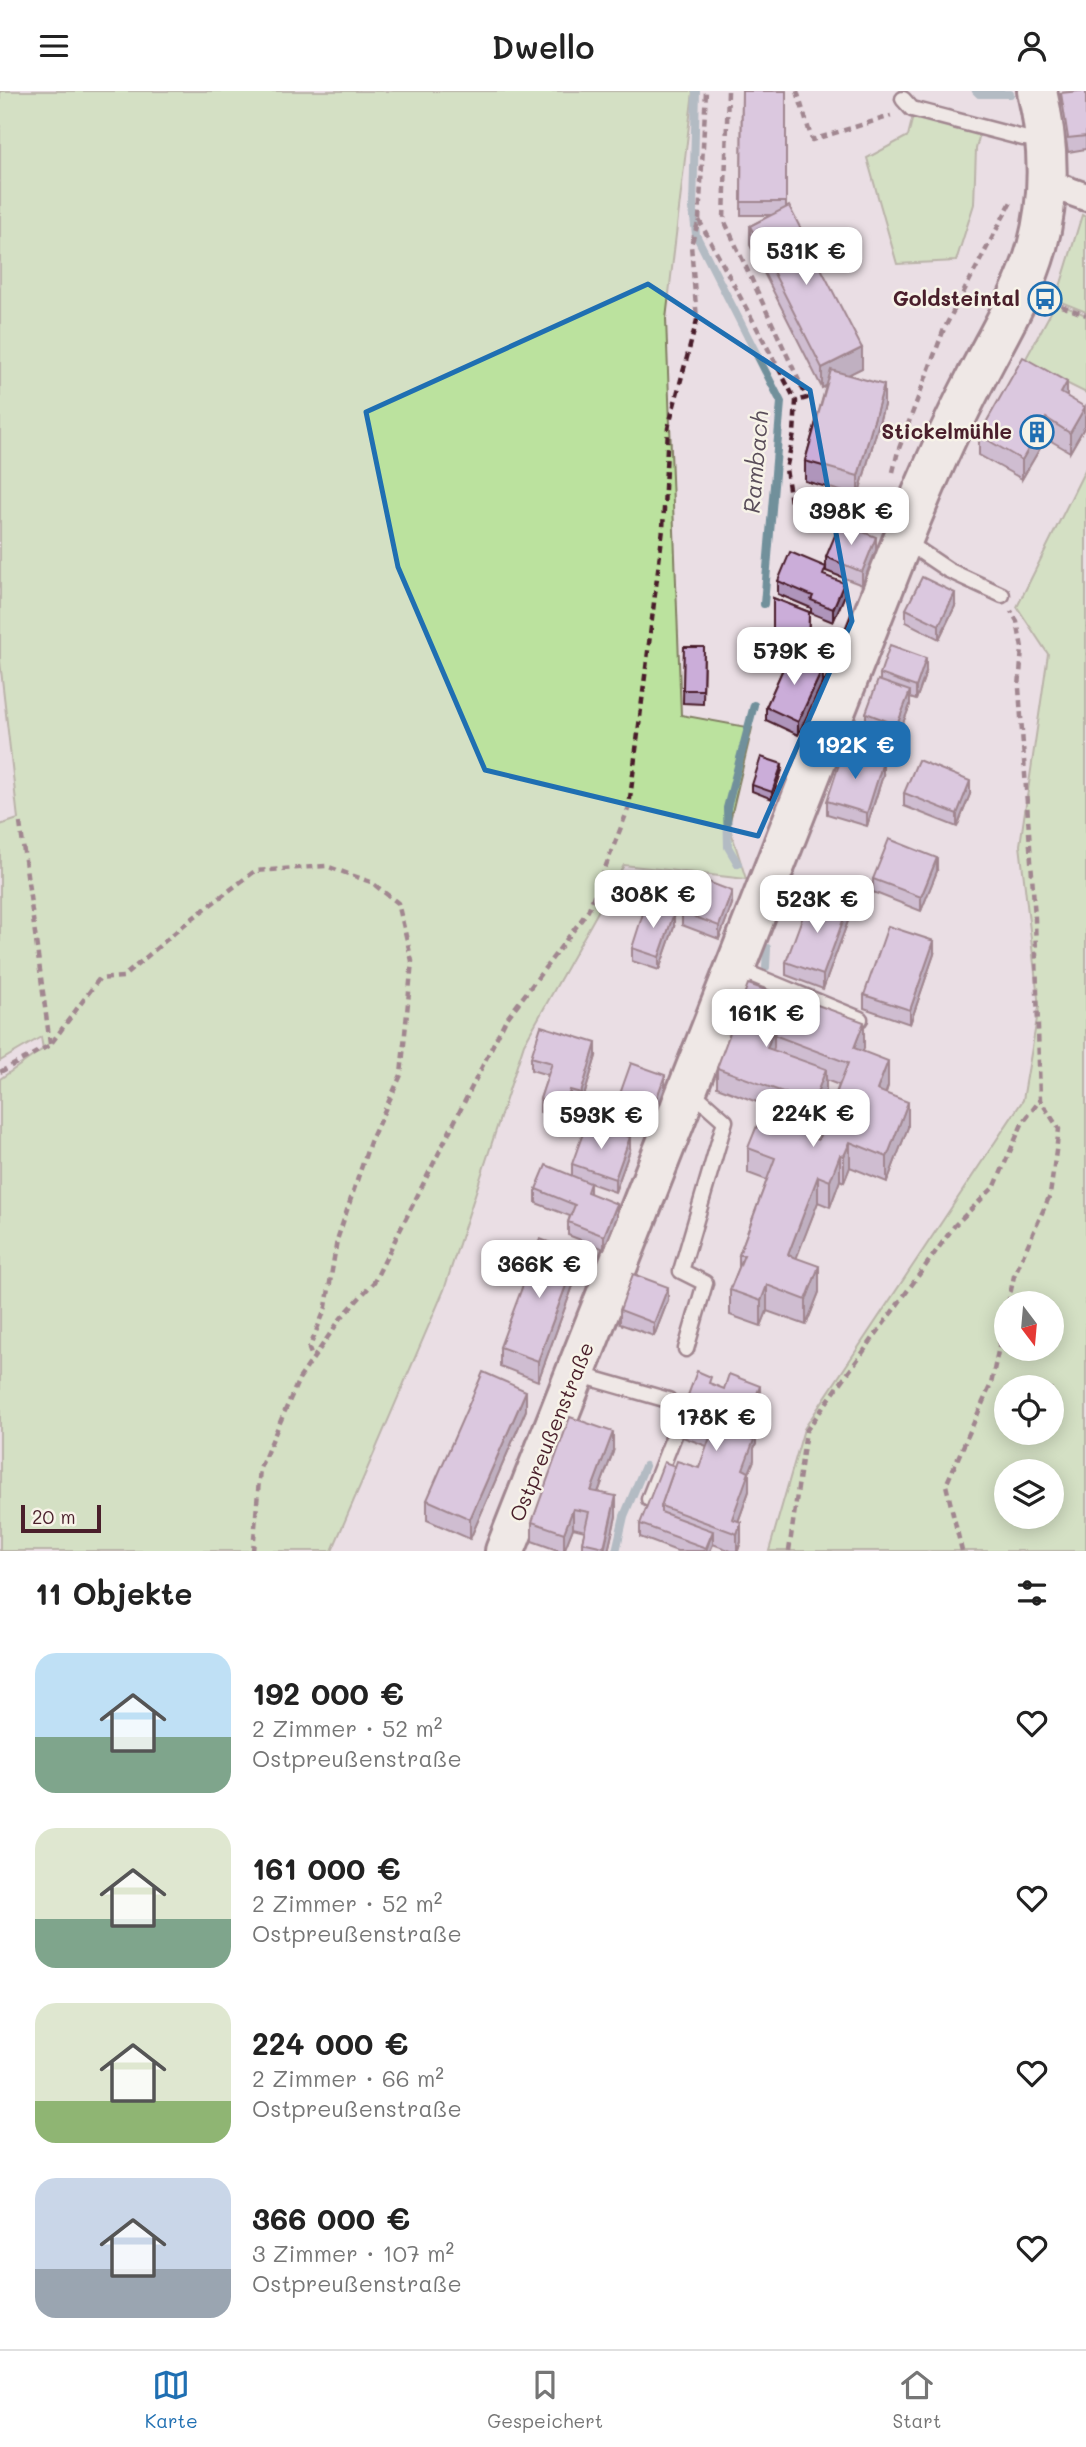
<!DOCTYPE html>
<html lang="de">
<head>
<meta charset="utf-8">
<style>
	body { margin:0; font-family:Mali,sans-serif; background:#f2f2f2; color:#222; height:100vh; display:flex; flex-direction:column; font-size:26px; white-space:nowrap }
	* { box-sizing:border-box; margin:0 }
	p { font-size:23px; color:#767676 }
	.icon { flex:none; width:38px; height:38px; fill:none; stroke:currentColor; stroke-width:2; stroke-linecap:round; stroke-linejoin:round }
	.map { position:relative; height:1460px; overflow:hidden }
	.drawer { display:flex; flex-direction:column; background:#fff; flex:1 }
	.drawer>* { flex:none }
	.needle { width:46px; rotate:164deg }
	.fabs { position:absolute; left:994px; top:1200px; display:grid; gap:14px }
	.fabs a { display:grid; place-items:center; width:70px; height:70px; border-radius:50%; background:#fff; box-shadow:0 4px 18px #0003; font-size:35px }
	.scale { position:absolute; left:21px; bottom:18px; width:80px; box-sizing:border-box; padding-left:7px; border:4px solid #4a1f2b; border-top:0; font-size:19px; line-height:24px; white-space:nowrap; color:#4a1f2b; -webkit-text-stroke:5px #f7f3e8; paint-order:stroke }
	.price { position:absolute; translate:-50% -60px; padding:0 16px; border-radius:14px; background:#fff; color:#222; font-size:23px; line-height:46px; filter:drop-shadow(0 2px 4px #0008) }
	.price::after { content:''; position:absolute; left:50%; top:42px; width:21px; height:16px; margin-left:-10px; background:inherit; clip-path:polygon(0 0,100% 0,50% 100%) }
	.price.on { background:#1f6fb2; color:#fff }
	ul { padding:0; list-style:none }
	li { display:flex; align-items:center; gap:21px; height:175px; padding:0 35px }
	li span { display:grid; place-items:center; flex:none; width:196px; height:140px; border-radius:21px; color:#555 }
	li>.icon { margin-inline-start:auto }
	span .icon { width:84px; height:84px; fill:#fffc; stroke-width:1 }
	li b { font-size:30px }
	h2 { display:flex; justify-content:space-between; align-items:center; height:84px; padding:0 35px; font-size:30px }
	header { display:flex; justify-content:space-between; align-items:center; height:91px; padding:0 35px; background:#fff; font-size:32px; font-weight:600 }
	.dock { display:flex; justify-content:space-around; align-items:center; height:98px; border-top:2px solid #e0e0e0; background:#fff; font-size:19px; color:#767676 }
	.dock a { display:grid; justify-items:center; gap:4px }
	.dock .on { color:#1f6fb2 }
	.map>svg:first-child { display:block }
	.green { fill:#bbe29e; stroke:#828064; stroke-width:2; fill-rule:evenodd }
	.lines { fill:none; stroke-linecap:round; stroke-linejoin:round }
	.stream { stroke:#71909b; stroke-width:8 }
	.service-casing { stroke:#4a1f2b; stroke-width:19 }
	.minor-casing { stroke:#4a1f2b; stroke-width:32 }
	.secondary-casing { stroke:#4a1f2b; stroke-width:44 }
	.path { stroke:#4a1f2b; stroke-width:4.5; stroke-dasharray:7 5; stroke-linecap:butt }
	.service { stroke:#f7f3e8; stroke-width:14 }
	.minor { stroke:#f7f3e8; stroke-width:26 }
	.secondary { stroke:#f7f3e8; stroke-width:38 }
	.wall { fill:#af95bb; stroke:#4a1f2b; stroke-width:2 }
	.shaded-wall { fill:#8e7998; stroke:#4a1f2b; stroke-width:2 }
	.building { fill:#cbadd9; stroke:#4a1f2b; stroke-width:2 }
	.marked { fill:none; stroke:#1f6fb2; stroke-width:5; stroke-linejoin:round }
	.labels { text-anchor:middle; stroke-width:5; stroke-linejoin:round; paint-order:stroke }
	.poi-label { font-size:21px; font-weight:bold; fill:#4a1f2b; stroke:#f7f3e8; text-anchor:end }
	.street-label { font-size:21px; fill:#4a1f2b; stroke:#f7f3e8 }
	.water-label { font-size:23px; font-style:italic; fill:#5a4e5a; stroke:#f7f3e8 }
</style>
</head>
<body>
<header><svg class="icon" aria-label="menu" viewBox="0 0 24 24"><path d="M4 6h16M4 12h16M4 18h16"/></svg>Dwello<svg class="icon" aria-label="person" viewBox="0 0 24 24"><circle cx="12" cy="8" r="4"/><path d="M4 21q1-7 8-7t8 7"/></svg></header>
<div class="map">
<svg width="1086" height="1460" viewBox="0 0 1086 1460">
	<rect width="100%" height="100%" fill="#eadee4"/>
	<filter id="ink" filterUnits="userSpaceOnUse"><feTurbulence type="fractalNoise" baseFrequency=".0143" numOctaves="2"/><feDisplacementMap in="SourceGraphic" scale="14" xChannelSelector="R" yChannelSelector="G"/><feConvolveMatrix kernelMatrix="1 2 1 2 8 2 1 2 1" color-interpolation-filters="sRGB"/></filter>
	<g filter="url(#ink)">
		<g class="green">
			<polygon points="0,0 693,0 666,228 681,624 752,637 729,734 746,788 624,774 524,953 444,1199 332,1460 0,1460 0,988 43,958 41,946 0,970 0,734 18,728 0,570"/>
			<polygon points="913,25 980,42 976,58 974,113 956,170 897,173 867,67 908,45"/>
			<polygon points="1082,124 1086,126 1086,221 1056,209"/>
			<polygon points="1056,212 1086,224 1086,302 1024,271"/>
			<path d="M1086,377V1460H769L804,1338L1023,1009L1039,916L1020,754L1048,563L1017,516ZM1006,1213H1052V1258H1006ZM1006,1297H1052V1342H1006ZM1006,1381H1052V1426H1006Z"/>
		</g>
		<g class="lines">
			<g class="stream">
				<polyline points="696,0 693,117 696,144 781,311 764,513"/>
				<polyline points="976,0 979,3 1010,3"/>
				<polyline points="738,773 728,756 727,717 754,614"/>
				<polyline points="766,876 767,857"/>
				<polyline points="616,1460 624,1425 645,1375"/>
			</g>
			<defs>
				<g id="service">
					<polyline points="903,8 912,18 1023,47 1044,48"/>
					<polyline points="905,450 948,479 1002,504"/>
					<polyline points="736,877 860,928"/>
					<polyline points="686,1258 705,1192 681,1180 725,1030 690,999"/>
					<polyline points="577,1283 668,1309 675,1342 649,1408"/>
				</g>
				<polyline id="minor" points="1047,92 1086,106"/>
				<path id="secondary" d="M505,1460C637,1128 767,796 897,463C920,405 945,347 974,291C996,247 1024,203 1037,156C1051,104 1049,52 1037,0"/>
			</defs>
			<use href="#service" class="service-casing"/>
			<use href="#minor" class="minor-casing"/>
			<use href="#secondary" class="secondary-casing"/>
			<g class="path">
				<polyline points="728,0 724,129 807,307 796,310"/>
				<polyline points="797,0 812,49 891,25"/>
				<polyline points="699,129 796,310 794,343 786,378 791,411 845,435"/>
				<polyline points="1050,211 1086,224"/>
				<polyline points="893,381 898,360 944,238 1011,111"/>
				<polyline points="20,732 50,953"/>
				<polyline points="0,981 50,954 99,888 123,886 185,833 255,780 326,775 371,791 398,812 412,870 401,984 370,1051 337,1149 326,1216 309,1258 312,1266"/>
				<polyline points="1008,1213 1014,1185 1050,1104 1059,1038 1040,1009 1035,827 1019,597 1022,557 1017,530 1011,520"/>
				<polyline points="253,1460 260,1377 299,1288 341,1227 374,1191 505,930 588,820 629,716 663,438 668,337 697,229 691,154 699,129 706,0"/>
				<polyline points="789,1460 806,1340 955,1134 995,1095 1022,1033 1040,1009"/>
				<polyline points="962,1460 946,1394 991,1293 1006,1223"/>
			</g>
			<use href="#service" class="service"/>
			<use href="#minor" class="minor"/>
			<use href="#secondary" class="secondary"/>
		</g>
		<g class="wall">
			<polygon points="742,0 786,0 786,117 862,277 847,284 884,314 858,405 805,390 805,370 826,295 822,297 750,154 750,135 771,124 741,124"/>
			<polygon points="1086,0 1086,58 1068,61 1061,16 1061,2"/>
			<polygon points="1067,305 1085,335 1070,361 1046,347 1022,388 979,364 979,344"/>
			<polygon points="876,459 862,494 826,480 826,466"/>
			<polygon points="826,485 844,506 833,531 811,522 811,517 778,503 778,490"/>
			<polygon points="773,507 809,521 808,570 806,569 823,590 798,644 766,629 766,616 787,569 773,569"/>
			<polygon points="955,515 939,548 906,531 906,518"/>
			<polygon points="684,556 704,556 703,613 683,612"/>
			<polygon points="926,581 916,609 910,607 910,614 897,647 866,636 866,622 880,589 880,583"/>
			<polygon points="782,679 772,708 752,700 752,694"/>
			<polygon points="883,684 867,735 827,723 827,710"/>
			<polygon points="904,702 970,703 957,736 904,715"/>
			<polygon points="937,780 921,820 873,801 873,788"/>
			<polygon points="732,813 719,848 682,834 682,821"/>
			<polygon points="848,830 823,898 786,884 786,871"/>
			<polygon points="674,836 659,879 632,870 632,857"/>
			<polygon points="934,863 910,933 864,917 864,904"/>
			<polygon points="786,914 864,957 863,960 888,995 886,1002 908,1036 887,1091 850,1076 844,1091 840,1089 830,1116 818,1111 796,1167 819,1201 806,1234 767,1220 761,1235 730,1224 730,1199 739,1177 739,1164 767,1089 748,1082 748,1057 818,1049 839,994 826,989 826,998 813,1032 717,996 717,977"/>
			<polygon points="596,965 581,1015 570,1012 565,1029 540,1021 540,1008 548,984 531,979 531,966"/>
			<polygon points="665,997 649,1042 615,1030 615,1017"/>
			<polygon points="630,1059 615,1101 590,1092 590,1102 617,1126 604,1158 568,1144 568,1131 570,1125 536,1112 536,1098 572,1084 572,1073"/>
			<polygon points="578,1181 538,1290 500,1275 500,1256"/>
			<polygon points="668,1209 654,1245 620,1233 620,1219"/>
			<polygon points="711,1293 760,1314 755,1327 756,1353 754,1357 754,1369 749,1382 749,1400 738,1431 741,1451 738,1460 731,1460 713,1453 710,1460 677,1460 640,1446 640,1433 675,1375 699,1377 707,1355 680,1345 680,1326"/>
			<polygon points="526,1319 470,1448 427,1429 427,1409"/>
			<polygon points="613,1361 598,1402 616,1425 608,1460 582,1460 582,1451 585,1440 573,1437 564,1460 560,1460 532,1450 532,1431"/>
		</g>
		<g class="shaded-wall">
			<polygon points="862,257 862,277 822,297 822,277"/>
			<polygon points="1067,291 1067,310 1061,302"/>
			<polygon points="884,294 884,314 858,405 858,385"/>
			<polygon points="1085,316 1085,335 1070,361 1070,342"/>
			<polygon points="1046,327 1046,347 1022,388 1022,369"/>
			<polygon points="876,446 876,459 862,494 862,481"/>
			<polygon points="844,492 844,506 833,531 833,518"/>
			<polygon points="955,502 955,515 939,548 939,534"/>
			<polygon points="926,567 926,581 916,609 916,596"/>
			<polygon points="823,577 823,590 798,644 798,631"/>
			<polygon points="910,600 910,614 897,647 897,634"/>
			<polygon points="883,671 883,684 867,735 867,722"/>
			<polygon points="782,673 782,679 772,708 772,701"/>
			<polygon points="970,690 970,703 957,736 957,723"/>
			<polygon points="937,767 937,780 921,820 921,806"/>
			<polygon points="732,800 732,813 719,848 719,835"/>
			<polygon points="848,816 848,830 823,898 823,884"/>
			<polygon points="674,822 674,836 659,879 659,866"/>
			<polygon points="934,850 934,863 910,933 910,919"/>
			<polygon points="786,906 786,926 774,944 774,956 767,976 767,957"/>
			<polygon points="864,931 864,957 854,982 854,957"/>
			<polygon points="596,952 596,965 581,1015 581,1002"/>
			<polygon points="888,970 888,995 877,1025 877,999"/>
			<polygon points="826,978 826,998 813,1032 813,1012"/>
			<polygon points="665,984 665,997 649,1042 649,1028"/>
			<polygon points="570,999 570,1012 565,1029 565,1016"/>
			<polygon points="908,1011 908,1036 887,1091 887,1066"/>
			<polygon points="630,1046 630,1059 615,1101 615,1088"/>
			<polygon points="850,1051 850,1076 844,1091 844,1065"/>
			<polygon points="840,1064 840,1089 830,1116 830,1090"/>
			<polygon points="818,1085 818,1111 788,1189 788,1164"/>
			<polygon points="617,1113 617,1126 604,1158 604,1145"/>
			<polygon points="578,1162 578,1181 538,1290 538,1270"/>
			<polygon points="819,1175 819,1201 806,1234 806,1209"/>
			<polygon points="767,1194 767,1220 761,1235 761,1210"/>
			<polygon points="668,1196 668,1209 654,1245 654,1232"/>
			<polygon points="760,1295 760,1314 755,1327 755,1337 756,1333 756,1353 754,1357 754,1369 749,1382 749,1400 734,1442 732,1428 743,1378 749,1323"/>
			<polygon points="526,1300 526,1319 470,1448 470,1428"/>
			<polygon points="613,1341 613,1361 591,1420 591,1400"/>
			<polygon points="616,1405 616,1425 608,1460 604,1460"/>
			<polygon points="573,1418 573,1437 564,1460 564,1442"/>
			<polygon points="741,1431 741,1451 737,1460 737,1443"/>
			<polygon points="713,1440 713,1453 710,1460 706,1460"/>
		</g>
		<g class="building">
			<polygon points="742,0 786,0 786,111 741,111"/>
			<polygon points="1079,0 1086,0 1086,45 1068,47 1061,2"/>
			<polygon points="789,115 862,257 822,277 750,135"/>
			<polygon points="1023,266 1067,291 1061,302 1085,316 1070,342 1046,327 1022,369 979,344"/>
			<polygon points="831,279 884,294 858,385 805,370"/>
			<polygon points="840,432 876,446 862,481 826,466"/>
			<polygon points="790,461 826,476 823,484 844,492 833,518 811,509 813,505 778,490"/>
			<polygon points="922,486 955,502 939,534 906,518"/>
			<polygon points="773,507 809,521 808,556 773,556"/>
			<polygon points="890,554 926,567 916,596 880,583"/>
			<polygon points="684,556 704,556 703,599 683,599"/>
			<polygon points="790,562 823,577 798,631 766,616"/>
			<polygon points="878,589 910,600 897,634 866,622"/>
			<polygon points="844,658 883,671 867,722 827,710"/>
			<polygon points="761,666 782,673 772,701 752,694"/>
			<polygon points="918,669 970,690 957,723 904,702"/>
			<polygon points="889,748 937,767 921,806 873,788"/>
			<polygon points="695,786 732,800 719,835 682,821"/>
			<polygon points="811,803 848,816 823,884 786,871"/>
			<polygon points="646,813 674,822 659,866 632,857"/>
			<polygon points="888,835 934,850 910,919 864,904"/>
			<polygon points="748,893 786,906 767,957 826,978 813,1012 717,977"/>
			<polygon points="790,904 864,931 854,957 888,970 877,999 908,1011 887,1066 850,1051 844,1065 840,1064 830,1090 818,1085 788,1164 819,1175 806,1209 767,1194 761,1210 730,1199 744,1164 739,1164 775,1067 748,1057 760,1027 818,1049 848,972 774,944"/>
			<polygon points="541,935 596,952 581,1002 570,999 565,1016 540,1008 552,972 531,966"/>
			<polygon points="631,972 665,984 649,1028 615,1017"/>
			<polygon points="587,1031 630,1046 615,1088 572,1073"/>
			<polygon points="546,1074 590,1092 587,1101 617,1113 604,1145 568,1131 575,1114 536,1098"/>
			<polygon points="540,1148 578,1162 538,1270 500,1256"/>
			<polygon points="633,1183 668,1196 654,1232 620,1219"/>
			<polygon points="697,1280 711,1286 709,1292 724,1298 729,1283 760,1295 749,1323 755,1325 752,1332 756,1333 750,1348 754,1349 743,1378 749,1381 732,1428 741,1431 737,1443 661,1415 677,1370 699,1377 713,1338 680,1326"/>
			<polygon points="483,1281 526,1300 470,1428 427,1409"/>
			<polygon points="570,1326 613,1341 591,1400 616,1405 604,1456 582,1451 589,1421 573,1418 564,1442 532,1431"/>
			<polygon points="664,1371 675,1375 661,1415 661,1421 713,1440 706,1457 640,1433"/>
		</g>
	</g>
	<path d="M0 0H1086V1460H0ZM648,193L810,299L852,530L758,745L485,679L398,476L366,321Z" fill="#eadee4" fill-opacity=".55" fill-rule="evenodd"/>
	<path class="marked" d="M648,193L810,299L852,530L758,745L485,679L398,476L366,321Z"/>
	<defs>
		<symbol id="bus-ring" viewBox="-11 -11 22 22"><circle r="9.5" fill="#f7f3e8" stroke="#1f6fb2" stroke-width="1.5"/><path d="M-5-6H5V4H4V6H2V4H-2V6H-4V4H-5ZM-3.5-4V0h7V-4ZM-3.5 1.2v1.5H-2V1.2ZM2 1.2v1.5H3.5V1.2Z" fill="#1f6fb2"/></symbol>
		<symbol id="building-ring" viewBox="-11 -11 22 22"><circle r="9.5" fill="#f7f3e8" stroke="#1f6fb2" stroke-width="1.5"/><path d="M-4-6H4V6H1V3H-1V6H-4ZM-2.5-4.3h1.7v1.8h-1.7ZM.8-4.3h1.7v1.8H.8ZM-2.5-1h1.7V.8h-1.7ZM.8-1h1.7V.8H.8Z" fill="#1f6fb2"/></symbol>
	</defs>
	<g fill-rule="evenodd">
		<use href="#bus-ring" x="1026" y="189" width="38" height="38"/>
		<use href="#building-ring" x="1018" y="322" width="38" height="38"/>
	</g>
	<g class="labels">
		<g class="poi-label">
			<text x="1020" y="215">Goldsteintal</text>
			<text x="1012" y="348">Stickelmühle</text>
		</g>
		<g class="street-label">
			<text transform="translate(552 1341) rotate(-68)" y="7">Ostpreußenstraße</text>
		</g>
		<g class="water-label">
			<text transform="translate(756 371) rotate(-85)" y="8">Rambach</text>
		</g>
	</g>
</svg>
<div class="fabs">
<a><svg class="needle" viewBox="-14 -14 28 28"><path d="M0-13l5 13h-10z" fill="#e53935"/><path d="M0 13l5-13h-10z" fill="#767676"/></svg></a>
<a><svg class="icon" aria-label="locate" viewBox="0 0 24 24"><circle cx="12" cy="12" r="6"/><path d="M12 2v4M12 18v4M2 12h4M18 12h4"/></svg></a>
<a><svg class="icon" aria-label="layers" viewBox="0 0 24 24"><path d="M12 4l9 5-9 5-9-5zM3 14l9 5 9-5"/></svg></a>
</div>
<div class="scale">20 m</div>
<b class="price" style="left:806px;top:196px">531K €</b>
<b class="price" style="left:851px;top:456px">398K €</b>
<b class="price" style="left:794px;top:596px">579K €</b>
<b class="price on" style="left:855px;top:690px">192K €</b>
<b class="price" style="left:653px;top:839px">308K €</b>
<b class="price" style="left:817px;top:844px">523K €</b>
<b class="price" style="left:766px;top:958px">161K €</b>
<b class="price" style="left:813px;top:1058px">224K €</b>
<b class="price" style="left:601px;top:1060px">593K €</b>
<b class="price" style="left:539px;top:1209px">366K €</b>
<b class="price" style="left:716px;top:1362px">178K €</b>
</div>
<section class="drawer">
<h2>11 Objekte<svg class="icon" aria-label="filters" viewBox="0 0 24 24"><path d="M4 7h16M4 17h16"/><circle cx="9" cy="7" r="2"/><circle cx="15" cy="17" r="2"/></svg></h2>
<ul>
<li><span style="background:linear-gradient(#bfe0f5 60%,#7fa58c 0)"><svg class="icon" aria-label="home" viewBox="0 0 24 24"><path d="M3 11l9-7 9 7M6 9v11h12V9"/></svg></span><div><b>192 000 €</b><p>2 Zimmer · 52 m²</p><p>Ostpreußenstraße</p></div><svg class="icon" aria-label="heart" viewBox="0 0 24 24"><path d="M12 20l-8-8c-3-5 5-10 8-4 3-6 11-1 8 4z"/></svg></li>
<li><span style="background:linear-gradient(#dfe7d0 65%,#7fa58c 0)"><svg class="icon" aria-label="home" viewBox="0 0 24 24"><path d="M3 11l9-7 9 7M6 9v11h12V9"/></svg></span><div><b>161 000 €</b><p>2 Zimmer · 52 m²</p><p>Ostpreußenstraße</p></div><svg class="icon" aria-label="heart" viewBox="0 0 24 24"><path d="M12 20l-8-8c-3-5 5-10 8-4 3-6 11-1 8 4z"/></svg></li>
<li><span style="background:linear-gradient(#dfe7d0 70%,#8fb573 0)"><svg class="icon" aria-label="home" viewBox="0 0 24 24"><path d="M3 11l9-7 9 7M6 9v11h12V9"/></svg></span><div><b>224 000 €</b><p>2 Zimmer · 66 m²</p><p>Ostpreußenstraße</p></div><svg class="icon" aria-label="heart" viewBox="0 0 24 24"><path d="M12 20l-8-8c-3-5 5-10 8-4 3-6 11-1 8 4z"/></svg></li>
<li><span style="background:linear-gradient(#c9d6e8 65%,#9aa5b1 0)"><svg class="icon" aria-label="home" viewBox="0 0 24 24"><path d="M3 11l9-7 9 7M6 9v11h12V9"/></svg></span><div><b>366 000 €</b><p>3 Zimmer · 107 m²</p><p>Ostpreußenstraße</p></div><svg class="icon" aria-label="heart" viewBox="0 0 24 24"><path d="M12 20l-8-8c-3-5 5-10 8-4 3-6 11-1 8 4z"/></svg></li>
</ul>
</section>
<nav class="dock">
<a class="on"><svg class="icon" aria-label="map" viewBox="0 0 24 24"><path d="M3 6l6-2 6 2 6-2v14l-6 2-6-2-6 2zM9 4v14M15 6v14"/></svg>Karte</a>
<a><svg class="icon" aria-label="saved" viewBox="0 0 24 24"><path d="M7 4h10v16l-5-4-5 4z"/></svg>Gespeichert</a>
<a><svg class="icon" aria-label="home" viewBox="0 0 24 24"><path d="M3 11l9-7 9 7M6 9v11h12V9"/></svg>Start</a>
</nav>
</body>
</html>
